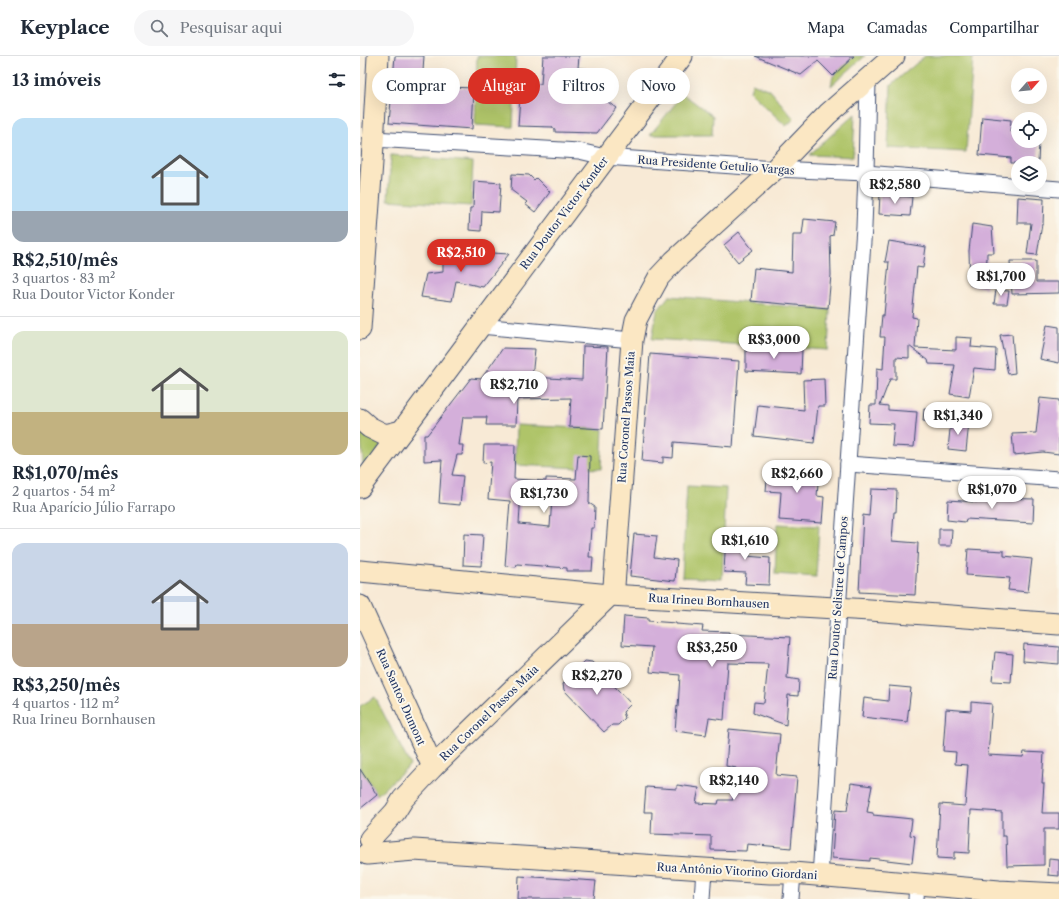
<!DOCTYPE html>
<html lang="pt">
<head>
<meta charset="utf-8">
<style>
	body { margin:0; font-family:"Libre Caslon Text",serif; background:#f6f6f7; color:#1f2937; height:100vh; display:flex; flex-direction:column; font-size:15px; white-space:nowrap }
	* { box-sizing:border-box; margin:0 }
	p { font-size:13px; color:#747a83 }
	.icon { flex:none; width:22px; height:22px; fill:none; stroke:currentColor; stroke-width:2; stroke-linecap:round; stroke-linejoin:round }
	.map { position:relative; flex:1; overflow:hidden }
	.drawer { display:flex; flex-direction:column; background:#fff; width:360px }
	.drawer>* { flex:none }
	.guide { position:absolute; left:12px; top:12px; width:380px; height:36px; display:flex; gap:8px }
	.needle { width:26px; rotate:63deg }
	.fabs { position:absolute; left:651px; top:12px; display:grid; gap:8px }
	.fabs a { display:grid; place-items:center; width:36px; height:36px; border-radius:50%; background:#fff; box-shadow:0 4px 16px #0002; font-size:20px }
	.price { position:absolute; translate:-50% -34px; padding:0 9px; border-radius:14px; background:#fff; color:#222; font-size:13px; line-height:26px; filter:drop-shadow(0 1px 2px #0008) }
	.price::after { content:''; position:absolute; left:50%; top:24px; width:12px; height:9px; margin-left:-6px; background:inherit; clip-path:polygon(0 0,100% 0,50% 100%) }
	.price.selected { background:#d93025; color:#fff }
	ul { padding:0; list-style:none }
	li { display:grid; align-content:center; gap:8px; height:212px; padding:0 12px }
	li+li { border-top:1px solid #e0e1e3 }
	li span { display:grid; place-items:center; height:124px; border-radius:12px; color:#555 }
	li>.icon { margin-inline-start:auto }
	span .icon { width:72px; height:72px; fill:#fffc; stroke-width:1 }
	li b { font-size:17px }
	h2 { display:flex; justify-content:space-between; align-items:center; height:48px; padding:0 12px; font-size:17px }
	.pill { padding:0 14px; border-radius:18px; background:#fff; box-shadow:0 4px 16px #0002; font-size:14px; line-height:36px }
	.pill.selected { background:#d93025; color:#fff }
	header { display:flex; align-items:center; gap:24px; box-sizing:border-box; height:56px; padding:0 20px; background:#fff; border-bottom:1px solid #e0e1e3 }
	header strong { font-size:19px }
	nav { display:flex; gap:22px; margin-inline-start:auto; font-size:14px }
	.search { width:280px; height:36px; background:#f6f6f7; display:flex; align-items:center; gap:10px; box-sizing:border-box; padding:0 14px; border-radius:22px; color:#747a83; font-size:15px }
	main { display:flex; flex:1; min-height:0 }
	.map>svg:first-child { display:block }
	.green { fill:#afc469; stroke:#657a64 }
	.building { fill:#d4afda; fill-rule:evenodd }
	.lines { fill:none; stroke-linecap:round; stroke-linejoin:round }
	.street-casing { stroke:#3c4b70; stroke-width:17 }
	.secondary-casing { stroke:#3c4b70; stroke-width:23 }
	.street { stroke:#fff; stroke-width:15 }
	.secondary { stroke:#fbe7c3; stroke-width:21 }
	.labels { text-anchor:middle; stroke-width:4; stroke-linejoin:round; paint-order:stroke }
	.street-label { font-size:11px; fill:#1b2f5e; stroke:#fbf7ec }
</style>
</head>
<body>
<header>
<strong>Keyplace</strong>
<div class="search"><svg class="icon" aria-label="search" viewBox="0 0 24 24"><circle cx="10" cy="10" r="6"/><path d="M15 15l6 6"/></svg>Pesquisar aqui</div>
<nav><a>Mapa</a><a>Camadas</a><a>Compartilhar</a></nav>
</header>
<main>
<section class="drawer">
<h2>13 imóveis<svg class="icon" aria-label="filters" viewBox="0 0 24 24"><path d="M4 7h16M4 17h16"/><circle cx="9" cy="7" r="2"/><circle cx="15" cy="17" r="2"/></svg></h2>
<ul>
<li><span style="background:linear-gradient(#bfe0f5 75%,#9aa5b1 0)"><svg class="icon" aria-label="home" viewBox="0 0 24 24"><path d="M3 11l9-7 9 7M6 9v11h12V9"/></svg></span><div><b>R$2,510/mês</b><p>3 quartos · 83 m²</p><p>Rua Doutor Victor Konder</p></div></li>
<li><span style="background:linear-gradient(#dfe7d0 65%,#c2b280 0)"><svg class="icon" aria-label="home" viewBox="0 0 24 24"><path d="M3 11l9-7 9 7M6 9v11h12V9"/></svg></span><div><b>R$1,070/mês</b><p>2 quartos · 54 m²</p><p>Rua Aparício Júlio Farrapo</p></div></li>
<li><span style="background:linear-gradient(#c9d6e8 65%,#b9a48a 0)"><svg class="icon" aria-label="home" viewBox="0 0 24 24"><path d="M3 11l9-7 9 7M6 9v11h12V9"/></svg></span><div><b>R$3,250/mês</b><p>4 quartos · 112 m²</p><p>Rua Irineu Bornhausen</p></div></li>
</ul>
</section>
<div class="map">
<svg width="699" height="843" viewBox="0 0 699 843">
	<rect width="100%" height="100%" fill="#fbf7ec"/>
	<filter id="ink" filterUnits="userSpaceOnUse"><feTurbulence type="fractalNoise" baseFrequency=".025" numOctaves="2"/><feDisplacementMap in="SourceGraphic" scale="8" xChannelSelector="R" yChannelSelector="G"/><feConvolveMatrix kernelMatrix="1 2 1 2 8 2 1 2 1" color-interpolation-filters="sRGB"/></filter>
	<filter id="wash" filterUnits="userSpaceOnUse"><feTurbulence type="fractalNoise" baseFrequency=".012" numOctaves="4" result="noise"/><feDisplacementMap in="SourceGraphic" scale="16" xChannelSelector="R" yChannelSelector="G"/><feGaussianBlur stdDeviation="0.9" result="paint"/><feColorMatrix in="noise" values="0 0 0 0 0 0 0 0 0 0 0 0 0 0 0 0 0 1.4 0 .05"/><feComposite in="paint" operator="in"/></filter>
	<g filter="url(#wash)">
		<rect width="100%" height="100%" fill="#f8ead6"/>
		<g class="green">
			<polygon points="117,0 156,0 153,71 115,69"/>
			<polygon points="494,0 505,0 471,30 473,20"/>
			<polygon points="565,0 613,0 606,96 528,92 531,29"/>
			<polygon points="392,27 410,34 434,63 426,70 390,36"/>
			<polygon points="323,38 353,60 352,79 290,79"/>
			<polygon points="495,58 493,101 449,99"/>
			<polygon points="31,99 113,106 111,150 28,144"/>
			<polygon points="309,240 470,254 468,294 292,283 297,255"/>
			<polygon points="156,369 243,373 241,413 155,409"/>
			<polygon points="0,373 24,384 4,417"/>
			<polygon points="327,430 366,432 362,523 322,521"/>
			<polygon points="417,468 459,470 456,521 415,518"/>
			<polygon points="15,641 50,709 17,739 0,713 0,650"/>
		</g>
		<g id="blocks">
			<g class="building">
				<polygon points="35,0 64,0 62,30 114,32 112,73 29,67"/>
				<polygon points="183,0 219,0 218,12 238,13 237,38 256,52 237,77 195,76 195,73 193,72 193,71 158,70 160,40 156,40 157,27 181,28"/>
				<polygon points="395,0 494,0 473,20 458,5 441,19"/>
				<polygon points="622,61 651,64 650,76 658,76 658,85 679,85 678,107 651,107 651,102 619,99"/>
				<polygon points="152,118 169,119 174,124 176,122 190,136 175,156 165,148 167,146 151,134"/>
				<polygon points="114,125 141,127 139,156 122,155 121,175 109,174 110,152 113,152"/>
				<polygon points="520,138 552,141 550,160 519,158"/>
				<polygon points="658,141 684,143 683,168 682,168 677,199 667,198 671,167 657,167"/>
				<polygon points="444,163 475,166 473,179 470,180 471,219 468,252 391,245 394,212 432,216 433,179 442,179"/>
				<polygon points="612,168 632,171 634,197 627,197 626,232 610,229 609,195"/>
				<polygon points="379,176 393,194 378,206 364,189"/>
				<polygon points="529,185 566,191 563,212 557,211 552,261 557,262 555,292 596,294 596,281 612,282 611,291 636,293 635,314 614,312 609,341 590,338 595,309 569,308 568,304 549,290 549,302 536,301 536,323 530,323 520,349 528,350 528,354 557,356 554,391 532,390 534,368 509,367 510,349 516,349 517,312 523,313 525,281 520,281 522,259 524,259 529,206 525,206"/>
				<polygon points="83,194 149,198 123,231 96,225 92,245 61,241 66,218 83,216"/>
				<polygon points="650,205 676,205 676,226 699,226 699,237 652,238"/>
				<polygon points="636,234 649,235 647,248 634,248"/>
				<polygon points="687,269 699,271 699,307 680,303"/>
				<polygon points="652,278 655,317 648,318 640,279"/>
				<polygon points="223,290 248,291 243,373 209,371 211,342 157,343 156,369 126,369 127,361 103,361 99,389 103,389 102,399 97,399 92,419 103,420 100,449 79,447 82,404 64,405 64,379 67,379 111,322 121,323 143,292 175,293 172,321 222,324"/>
				<polygon points="386,291 442,293 441,318 386,315"/>
				<polygon points="290,298 379,305 373,391 314,386 313,402 303,401 303,407 282,405"/>
				<polygon points="464,323 465,350 458,350 454,387 394,380 398,349 444,354 443,324"/>
				<polygon points="680,342 699,344 699,398 683,396 654,399 652,378 676,377"/>
				<polygon points="564,353 586,355 585,367 563,365"/>
				<polygon points="591,364 609,366 606,395 588,393"/>
				<path d="M124,389H155L154,423L186,425V422L216,423L218,399L230,400L229,447L235,451L234,472H231L229,501H233L232,515H207V512L157,508L156,511L145,510L150,445L128,443L131,406L123,407ZM161,436L186,438L185,442H192L190,471L159,468Z"/>
				<polygon points="408,411 459,416 457,440 464,441 462,467 419,464 421,436 406,435"/>
				<polygon points="511,433 537,434 536,456 534,456 532,485 558,487 555,539 499,536 503,459 509,460"/>
				<polygon points="617,439 636,440 636,442 674,443 673,467 606,463 605,466 587,464 588,444 617,446"/>
				<polygon points="579,473 592,473 591,490 579,490"/>
				<polygon points="104,478 123,479 121,510 103,509"/>
				<polygon points="274,478 297,480 294,501 317,504 315,525 270,520"/>
				<polygon points="366,478 387,479 386,500 410,502 409,529 385,528 386,517 364,516"/>
				<polygon points="608,493 644,495 644,500 672,503 668,536 648,534 650,522 606,519"/>
				<polygon points="264,560 288,562 288,565 316,567 316,568 343,570 342,575 369,576 369,578 430,581 427,622 439,624 438,640 428,639 426,669 393,657 394,646 404,647 408,608 368,607 364,664 349,662 346,679 315,675 317,650 318,651 320,619 290,616 292,591 262,589"/>
				<polygon points="664,588 699,591 699,608 663,605"/>
				<polygon points="635,596 653,598 651,626 632,625"/>
				<polygon points="225,605 232,606 271,648 263,656 265,662 258,669 252,669 244,676 204,634 203,628"/>
				<polygon points="529,630 551,632 547,666 502,661 504,642 528,645"/>
				<polygon points="611,646 632,648 628,699 663,701 664,696 684,697 682,727 684,727 682,757 699,757 699,773 684,773 684,809 647,810 646,780 642,780 642,756 611,754 609,797 594,796 594,803 577,802 580,748 605,750 608,709 595,708 596,696 583,695 586,653 611,655"/>
				<polygon points="369,673 420,678 416,719 437,721 431,792 387,788 386,795 351,794 351,780 291,778 292,756 284,756 286,731 317,733 317,729 339,732 336,747 358,748 359,744 373,744 376,712 366,710"/>
				<polygon points="0,713 17,739 0,753"/>
				<polygon points="491,727 512,730 507,756 513,757 513,759 552,763 550,779 555,780 552,807 510,802 510,805 472,802 475,754 487,755"/>
				<polygon points="689,803 699,804 699,820 688,819"/>
				<polygon points="159,820 236,825 234,843 158,843"/>
			</g>
		</g>
	</g>
	<g filter="url(#ink)">
		<use href="#blocks" fill-opacity="0" stroke="#3c4b70" stroke-width="1"/>
		<g class="lines">
			<defs>
				<g id="street">
					<polyline points="13,83 219,95 245,101 415,113 506,117 699,133"/>
					<polyline points="120,270 272,284"/>
					<polyline points="488,408 699,423"/>
					<polyline points="460,820 504,171 506,117 508,24"/>
					<polyline points="342,843 344,813"/>
					<polyline points="431,843 433,817"/>
					<polyline points="556,843 557,828"/>
				</g>
				<g id="secondary">
					<polyline points="0,273 12,106 18,0"/>
					<polyline points="0,363 9,371 25,379 42,375"/>
					<polyline points="0,431 322,0"/>
					<polyline points="0,515 250,539 510,554 699,568"/>
					<polyline points="0,550 73,711"/>
					<polyline points="10,783 35,756 43,743 73,711 250,539 254,530 272,284 276,264 287,243 299,221 314,205 415,113 468,58 534,0"/>
					<polyline points="7,798 54,794 344,813 410,817 433,817 639,835 699,838"/>
				</g>
			</defs>
			<use href="#street" class="street-casing"/>
			<use href="#secondary" class="secondary-casing"/>
			<use href="#street" class="street"/>
			<use href="#secondary" class="secondary"/>
		</g>
	</g>
	<g class="labels">
		<g class="street-label">
			<text transform="translate(356 109) rotate(4)" y="4">Rua Presidente Getulio Vargas</text>
			<text transform="translate(204 157) rotate(-53)" y="4">Rua Doutor Victor Konder</text>
			<text transform="translate(266 361) rotate(-86)" y="4">Rua Coronel Passos Maia</text>
			<text transform="translate(478 542) rotate(-86)" y="4">Rua Doutor Selistre de Campos</text>
			<text transform="translate(349 545) rotate(3)" y="4">Rua Irineu Bornhausen</text>
			<text transform="translate(41 641) rotate(66)" y="4">Rua Santos Dumont</text>
			<text transform="translate(129 657) rotate(-44)" y="4">Rua Coronel Passos Maia</text>
			<text transform="translate(377 815) rotate(3)" y="4">Rua Antônio Vitorino Giordani</text>
		</g>
	</g>
</svg>
<div class="fabs">
<a><svg class="needle" viewBox="-14 -14 28 28"><path d="M0-13l5 13h-10z" fill="#e53935"/><path d="M0 13l5-13h-10z" fill="#747a83"/></svg></a>
<a><svg class="icon" aria-label="locate" viewBox="0 0 24 24"><circle cx="12" cy="12" r="6"/><path d="M12 2v4M12 18v4M2 12h4M18 12h4"/></svg></a>
<a><svg class="icon" aria-label="layers" viewBox="0 0 24 24"><path d="M12 4l9 5-9 5-9-5zM3 14l9 5 9-5"/></svg></a>
</div>
<b class="price" style="left:535px;top:149px">R$2,580</b>
<b class="price selected" style="left:101px;top:217px">R$2,510</b>
<b class="price" style="left:641px;top:241px">R$1,700</b>
<b class="price" style="left:414px;top:304px">R$3,000</b>
<b class="price" style="left:154px;top:349px">R$2,710</b>
<b class="price" style="left:598px;top:380px">R$1,340</b>
<b class="price" style="left:437px;top:438px">R$2,660</b>
<b class="price" style="left:632px;top:454px">R$1,070</b>
<b class="price" style="left:184px;top:458px">R$1,730</b>
<b class="price" style="left:385px;top:505px">R$1,610</b>
<b class="price" style="left:352px;top:612px">R$3,250</b>
<b class="price" style="left:237px;top:640px">R$2,270</b>
<b class="price" style="left:374px;top:745px">R$2,140</b>
<div class="guide">
<a class="pill">Comprar</a>
<a class="pill selected">Alugar</a>
<a class="pill">Filtros</a>
<a class="pill">Novo</a>
</div>
</div>
</main>
</body>
</html>
